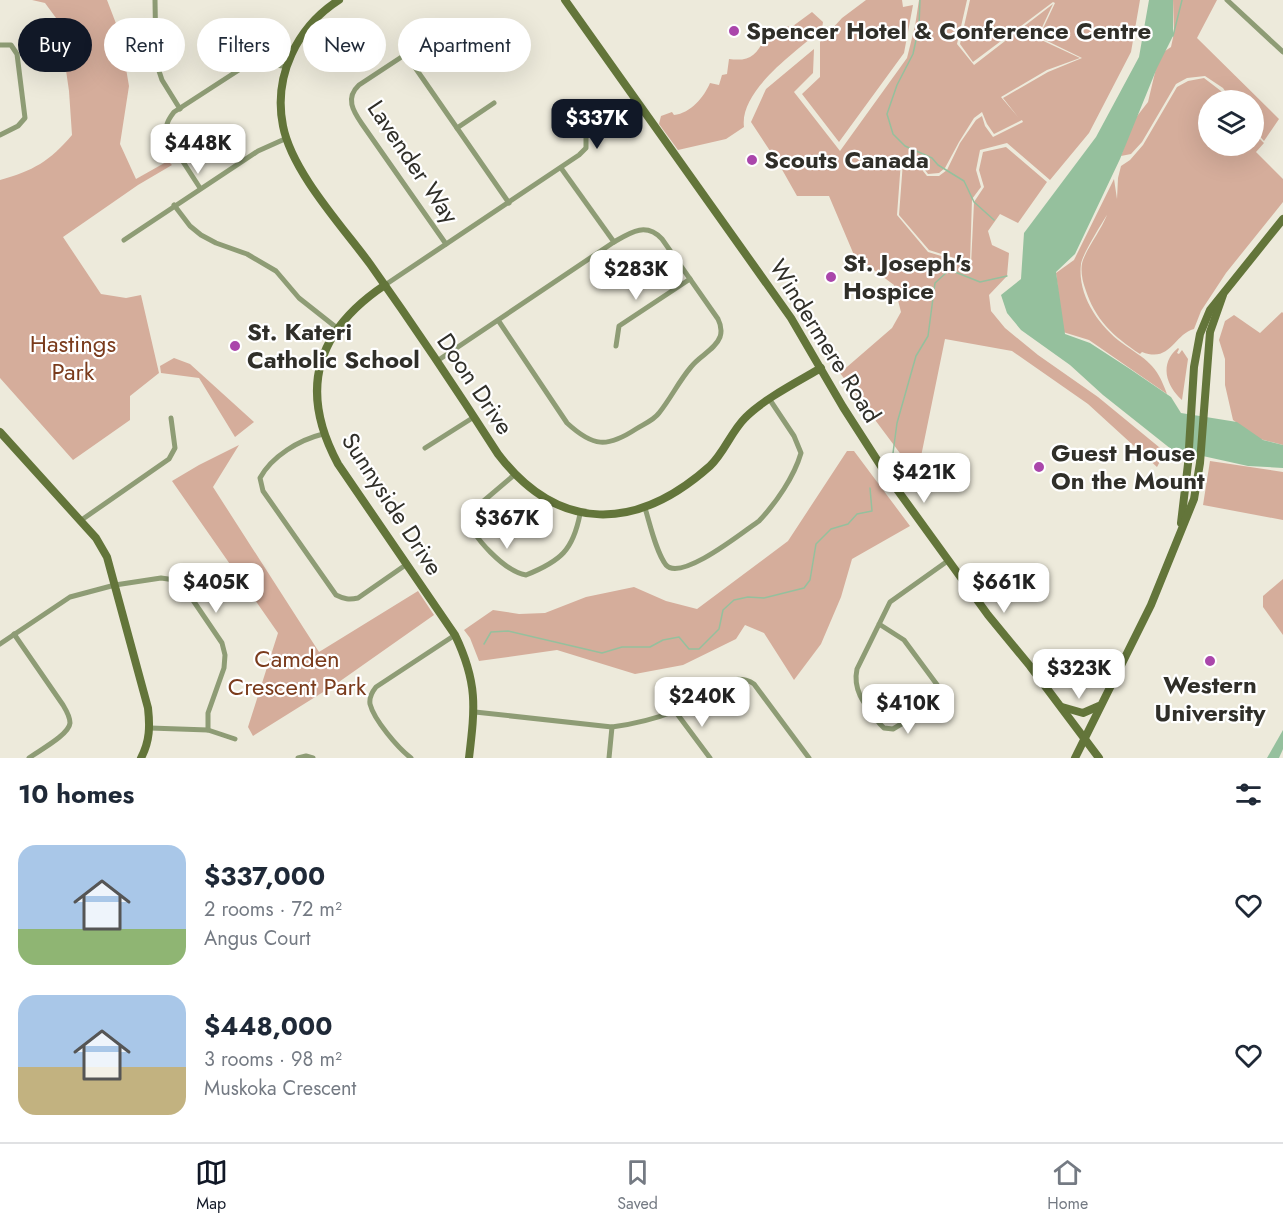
<!DOCTYPE html>
<html lang="en">
<head>
<meta charset="utf-8">
<style>
	body { margin:0; font-family:Jost,sans-serif; background:#f2f2f3; color:#1f2937; height:100vh; display:flex; flex-direction:column; font-size:22px; white-space:nowrap }
	* { box-sizing:border-box; margin:0 }
	p { font-size:20px; color:#747a83 }
	.icon { flex:none; width:33px; height:33px; fill:none; stroke:currentColor; stroke-width:2; stroke-linecap:round; stroke-linejoin:round }
	.map { position:relative; height:758px; overflow:hidden }
	.details { display:flex; flex-direction:column; background:#fff; flex:1 }
	.details>* { flex:none }
	.guide { position:absolute; left:18px; top:18px; width:600px; height:54px; display:flex; gap:12px }
	.controls { position:absolute; left:1198px; top:90px; display:grid; gap:12px }
	.controls a { display:grid; place-items:center; width:66px; height:66px; border-radius:50%; background:#fff; box-shadow:0 6px 24px #0002; font-size:30px }
	.price { position:absolute; translate:-50% -51px; padding:0 14px; border-radius:12px; background:#fff; color:#222; font-size:20px; line-height:39px; filter:drop-shadow(0 2px 3px #0008) }
	.price::after { content:''; position:absolute; left:50%; top:36px; width:18px; height:14px; margin-left:-9px; background:inherit; clip-path:polygon(0 0,100% 0,50% 100%) }
	.price.current { background:#111827; color:#fff }
	ul { padding:0; list-style:none }
	li { display:flex; align-items:center; gap:18px; height:150px; padding:0 18px }
	li span { display:grid; place-items:center; flex:none; width:168px; height:120px; border-radius:18px; color:#555 }
	li>.icon { margin-inline-start:auto }
	span .icon { width:72px; height:72px; fill:#fffc; stroke-width:1 }
	li b { font-size:26px }
	h2 { display:flex; justify-content:space-between; align-items:center; height:72px; padding:0 18px; font-size:26px }
	.pill { padding:0 21px; border-radius:27px; background:#fff; box-shadow:0 6px 24px #0002; font-size:21px; line-height:54px }
	.pill.current { background:#111827; color:#fff }
	.tab-bar { display:flex; justify-content:space-around; align-items:center; height:84px; border-top:2px solid #e0e1e3; background:#fff; font-size:16px; color:#747a83 }
	.tab-bar a { display:grid; justify-items:center; gap:3px }
	.tab-bar .current { color:#111827 }
	.map>svg:first-child { display:block }
	.green { fill:#d5ad9b }
	.water { fill:#95c09d }
	.lines { fill:none; stroke-linecap:round; stroke-linejoin:round }
	.stream { stroke:#95c09d; stroke-width:1.5 }
	.street { stroke:#8e9c75; stroke-width:5 }
	.secondary { stroke:#63753a; stroke-width:8 }
	.poi-dot { fill:#aa46ab; stroke:#fff; stroke-width:2 }
	.labels { text-anchor:middle; stroke-width:4.5; stroke-linejoin:round; paint-order:stroke }
	.poi-label { font-size:24px; font-weight:bold; fill:#302f29; stroke:#fff; text-anchor:start }
	.street-label { font-size:24px; fill:#302f29; stroke:#fff }
	.park-label { font-size:24px; fill:#7a3b1c; stroke:#fff }
</style>
</head>
<body>
<div class="map">
<svg width="1283" height="758" viewBox="0 0 1283 758">
	<rect width="100%" height="100%" fill="#edeadb"/>
	<g class="green">
		<path d="M32,0H107L120,34L129,86L120,144L136,179L168,161L172,165L138,185L63,237L101,294L126,298L141,295L159,373L130,396V420L73,460L0,378V180C33,171 50,161 72,135L69,91L59,22L45,3Z"/>
		<polygon points="866,0 902,0 903,7 913,5 904,53 839,142 802,94 820,77 820,42 842,18"/>
		<polygon points="919,0 967,0 957,44 974,65 1053,4 1037,38 1080,58 1047,70 1001,97 1018,117 1003,98 1048,72 1082,58 1039,37 1055,3 1053,2 973,62 960,44 970,0 1140,0 1131,52 1089,133 1050,180 1007,143 980,150 976,170 981,187 972,199 970,263 929,250 899,215 903,162 911,156 927,176 939,176 947,170 960,143 976,120 982,116 985,126 993,137 1023,122 1022,120 994,134 987,124 982,112 974,118 959,142 945,168 939,173 928,174 912,153 901,161 897,215 928,252 971,265 974,202 984,187 979,170 983,152 1006,147 1047,182 1018,223 1000,214 988,231 992,245 1009,253 1007,276 989,295 991,311 1005,328 1038,355 1098,397 1165,452 1157,467 1088,404 1012,351 945,339 917,476 840,373 892,328 901,312 894,285 854,255 829,196 797,196 780,166 751,122 766,89 814,49 813,73 794,92 840,151 907,58 915,26"/>
		<polygon points="1173,0 1217,0 1197,38 1279,119 1264,141 1254,130 1254,100 1231,100 1223,88 1205,76 1187,78 1176,84 1142,142 1131,154 1121,156 1134,120 1148,102 1157,64 1162,53 1171,47 1174,33"/>
		<path d="M812,12L823,22L822,29C797,51 739,90 744,127L726,139L678,150L659,124L661,116L672,112L674,115C691,113 704,97 710,83L719,85L722,75L727,74L729,59C751,62 757,54 766,36H771L773,38L781,33V29L784,27L793,26Z"/>
		<path d="M1204,78L1221,91L1228,100H1209V146H1254V133L1264,143L1256,152L1283,179V202L1226,273L1201,311L1194,329C1173,335 1171,363 1142,352L1140,354C1113,336 1095,320 1085,288C1082,280 1080,268 1083,260C1089,245 1101,230 1107,215C1102,223 1082,255 1081,264C1077,295 1099,326 1122,343C1147,361 1156,363 1167,394L1089,340L1063,332L1056,273L1074,260L1114,179L1117,199L1118,178L1121,166L1130,160L1143,145L1177,87L1188,81Z"/>
		<polygon points="1282,312 1283,313 1283,445 1260,439 1233,420 1225,385 1225,359 1219,340 1225,321 1234,315 1260,333"/>
		<path d="M1178,348L1179,349L1177,353L1179,354L1182,350L1188,359L1182,400C1166,386 1159,363 1178,348Z"/>
		<polygon points="174,358 190,364 254,422 235,437 199,378 161,373 160,366"/>
		<polygon points="239,445 213,487 319,652 418,591 434,615 336,684 253,736 248,727 278,633 172,481 199,465"/>
		<polygon points="847,451 854,451 910,526 852,559 841,597 821,644 794,680 764,633 745,625 736,639 683,665 635,674 557,650 479,661 470,638 464,630 493,610 519,614 545,613 586,597 634,587 666,601 697,609 788,541"/>
		<polygon points="1210,461 1283,472 1283,520 1203,505"/>
		<polygon points="1283,579 1283,635 1263,607 1263,596"/>
	</g>
	<g class="water">
		<polygon points="1149,0 1173,0 1173,36 1157,68 1120,159 1075,254 1056,272 1065,334 1090,343 1130,369 1171,397 1181,413 1237,422 1263,440 1283,445 1283,468 1248,466 1171,449 1103,395 1070,365 1021,330 1007,313 1001,295 1021,279 1024,233 1096,137 1139,57"/>
		<polygon points="1283,730 1283,749 1279,758 1267,758"/>
	</g>
	<g class="lines">
		<g class="stream">
			<polyline points="920,0 919,26 913,54 897,85 887,114 893,134 905,146 932,158 938,165 964,181 974,202 994,220"/>
			<polyline points="1173,36 1182,0"/>
			<polyline points="896,459 893,453 897,423 916,356 928,336 935,283 947,272 955,272 980,282 1007,276"/>
			<polyline points="484,644 491,632 508,631 602,653 622,647 650,647 663,640 679,637 689,649 699,649 719,629 723,610 734,600 748,597 764,598 804,588 810,580 816,544 831,529 848,524 857,514 872,511 870,488"/>
		</g>
		<g class="street">
			<polyline points="155,0 156,62 162,80 180,109"/>
			<polyline points="1227,0 1283,52"/>
			<path d="M441,31L359,85C345,98 353,111 362,124L446,244"/>
			<polyline points="0,45 11,45 17,54 25,118 18,126 0,135"/>
			<polyline points="405,53 509,203"/>
			<polyline points="457,128 494,103"/>
			<polyline points="561,168 614,242"/>
			<path d="M200,188L167,137C165,126 167,121 174,112L245,66C260,61 272,64 287,67"/>
			<polyline points="174,205 190,226 201,235 216,243 247,254 276,271 299,298 337,328"/>
			<polyline points="124,240 258,151 287,138"/>
			<polyline points="385,285 579,155 586,148 586,135 577,115"/>
			<polyline points="616,346 619,326 690,279"/>
			<path d="M437,361L614,242C631,232 646,222 662,239L718,319C721,325 722,331 720,337C715,350 699,356 691,367C679,381 671,398 659,413C654,420 644,424 636,429C607,448 593,447 567,423L498,320"/>
			<path d="M323,434C299,440 272,456 260,478L263,491L336,595C344,599 349,600 358,598L407,564"/>
			<polyline points="425,448 474,417"/>
			<path d="M514,475L473,510L468,517C471,537 506,572 526,575C561,561 573,550 580,514"/>
			<path d="M645,508C650,524 656,552 666,565C681,582 743,532 759,521C776,503 794,477 801,453L794,436L770,400"/>
			<polyline points="80,521 169,459 175,448 171,418"/>
			<path d="M879,624L904,640L938,686V695L931,706L893,729L884,728L880,724C867,707 852,692 857,669L890,602L949,560"/>
			<path d="M14,634L63,705C66,710 70,716 70,723C69,735 38,751 29,758"/>
			<polyline points="0,644 70,597 115,585 161,578 175,580 184,587 222,643 225,655 224,668 208,713 208,730"/>
			<polyline points="675,711 710,758"/>
			<path d="M475,712L612,727C634,724 655,719 675,711C698,701 728,667 754,684L809,758"/>
			<polyline points="150,728 208,730 235,739"/>
			<polyline points="298,758 306,756 313,758"/>
			<path d="M411,758C398,748 374,720 370,704C369,697 372,692 376,687L455,635"/>
			<polyline points="609,758 612,727"/>
		</g>
		<g class="secondary">
			<path d="M339,0C297,27 273,76 283,126C292,172 342,226 370,264C414,326 457,390 498,454C559,534 637,531 710,466C724,453 731,432 745,418C762,400 799,381 821,368"/>
			<polyline points="565,0 791,318 843,407 888,477 988,615 1030,666 1099,758"/>
			<path d="M385,285C316,331 298,390 338,464L455,635C478,683 475,707 469,758"/>
			<path d="M0,432L96,538L107,557L148,708C150,726 150,741 141,758"/>
			<polyline points="1181,523 1188,464 1194,367 1200,334 1210,310 1283,219"/>
			<polyline points="1062,707 1083,713 1099,706"/>
			<polyline points="1075,758 1151,605 1194,499 1200,463 1210,332 1223,295"/>
		</g>
	</g>
	<g class="poi-dot">
		<circle cx="734" cy="31" r="6"/>
		<circle cx="752" cy="160" r="6"/>
		<circle cx="831" cy="277" r="6"/>
		<circle cx="235" cy="346" r="6"/>
		<circle cx="1039" cy="467" r="6"/>
		<circle cx="1210" cy="661" r="6"/>
	</g>
	<g class="labels">
		<g class="poi-label">
			<text x="746" y="39">Spencer Hotel &amp; Conference Centre</text>
			<text x="764" y="168">Scouts Canada</text>
			<text x="843" y="271">St. Joseph's<tspan x="843" dy="28">Hospice</tspan></text>
			<text x="247" y="340">St. Kateri<tspan x="247" dy="28">Catholic School</tspan></text>
			<text x="1051" y="461">Guest House<tspan x="1051" dy="28">On the Mount</tspan></text>
			<text x="1210" y="693" text-anchor="middle">Western<tspan x="1210" dy="28">University</tspan></text>
		</g>
		<g class="street-label">
			<text transform="translate(413 162) rotate(56)" y="8">Lavender Way</text>
			<text transform="translate(825 341) rotate(58)" y="8">Windermere Road</text>
			<text transform="translate(475 384) rotate(56)" y="8">Doon Drive</text>
			<text transform="translate(392 504) rotate(57)" y="8">Sunnyside Drive</text>
		</g>
		<g class="park-label">
			<text x="73" y="352">Hastings<tspan x="73" dy="28">Park</tspan></text>
			<text x="297" y="667">Camden<tspan x="297" dy="28">Crescent Park</tspan></text>
		</g>
	</g>
</svg>
<div class="controls">
<a><svg class="icon" aria-label="layers" viewBox="0 0 24 24"><path d="M12 4l9 5-9 5-9-5zM3 14l9 5 9-5"/></svg></a>
</div>
<b class="price current" style="left:597px;top:150px">$337K</b>
<b class="price" style="left:198px;top:175px">$448K</b>
<b class="price" style="left:636px;top:301px">$283K</b>
<b class="price" style="left:924px;top:504px">$421K</b>
<b class="price" style="left:507px;top:550px">$367K</b>
<b class="price" style="left:216px;top:614px">$405K</b>
<b class="price" style="left:1004px;top:614px">$661K</b>
<b class="price" style="left:1079px;top:700px">$323K</b>
<b class="price" style="left:702px;top:728px">$240K</b>
<b class="price" style="left:908px;top:735px">$410K</b>
<div class="guide">
<a class="pill current">Buy</a>
<a class="pill">Rent</a>
<a class="pill">Filters</a>
<a class="pill">New</a>
<a class="pill">Apartment</a>
</div>
</div>
<section class="details">
<h2>10 homes<svg class="icon" aria-label="filters" viewBox="0 0 24 24"><path d="M4 7h16M4 17h16"/><circle cx="9" cy="7" r="2"/><circle cx="15" cy="17" r="2"/></svg></h2>
<ul>
<li><span style="background:linear-gradient(#a9c7e8 70%,#8fb573 0)"><svg class="icon" aria-label="home" viewBox="0 0 24 24"><path d="M3 11l9-7 9 7M6 9v11h12V9"/></svg></span><div><b>$337,000</b><p>2 rooms · 72 m²</p><p>Angus Court</p></div><svg class="icon" aria-label="heart" viewBox="0 0 24 24"><path d="M12 20l-8-8c-3-5 5-10 8-4 3-6 11-1 8 4z"/></svg></li>
<li><span style="background:linear-gradient(#a9c7e8 60%,#c2b280 0)"><svg class="icon" aria-label="home" viewBox="0 0 24 24"><path d="M3 11l9-7 9 7M6 9v11h12V9"/></svg></span><div><b>$448,000</b><p>3 rooms · 98 m²</p><p>Muskoka Crescent</p></div><svg class="icon" aria-label="heart" viewBox="0 0 24 24"><path d="M12 20l-8-8c-3-5 5-10 8-4 3-6 11-1 8 4z"/></svg></li>
</ul>
</section>
<nav class="tab-bar">
<a class="current"><svg class="icon" aria-label="map" viewBox="0 0 24 24"><path d="M3 6l6-2 6 2 6-2v14l-6 2-6-2-6 2zM9 4v14M15 6v14"/></svg>Map</a>
<a><svg class="icon" aria-label="saved" viewBox="0 0 24 24"><path d="M7 4h10v16l-5-4-5 4z"/></svg>Saved</a>
<a><svg class="icon" aria-label="home" viewBox="0 0 24 24"><path d="M3 11l9-7 9 7M6 9v11h12V9"/></svg>Home</a>
</nav>
</body>
</html>
